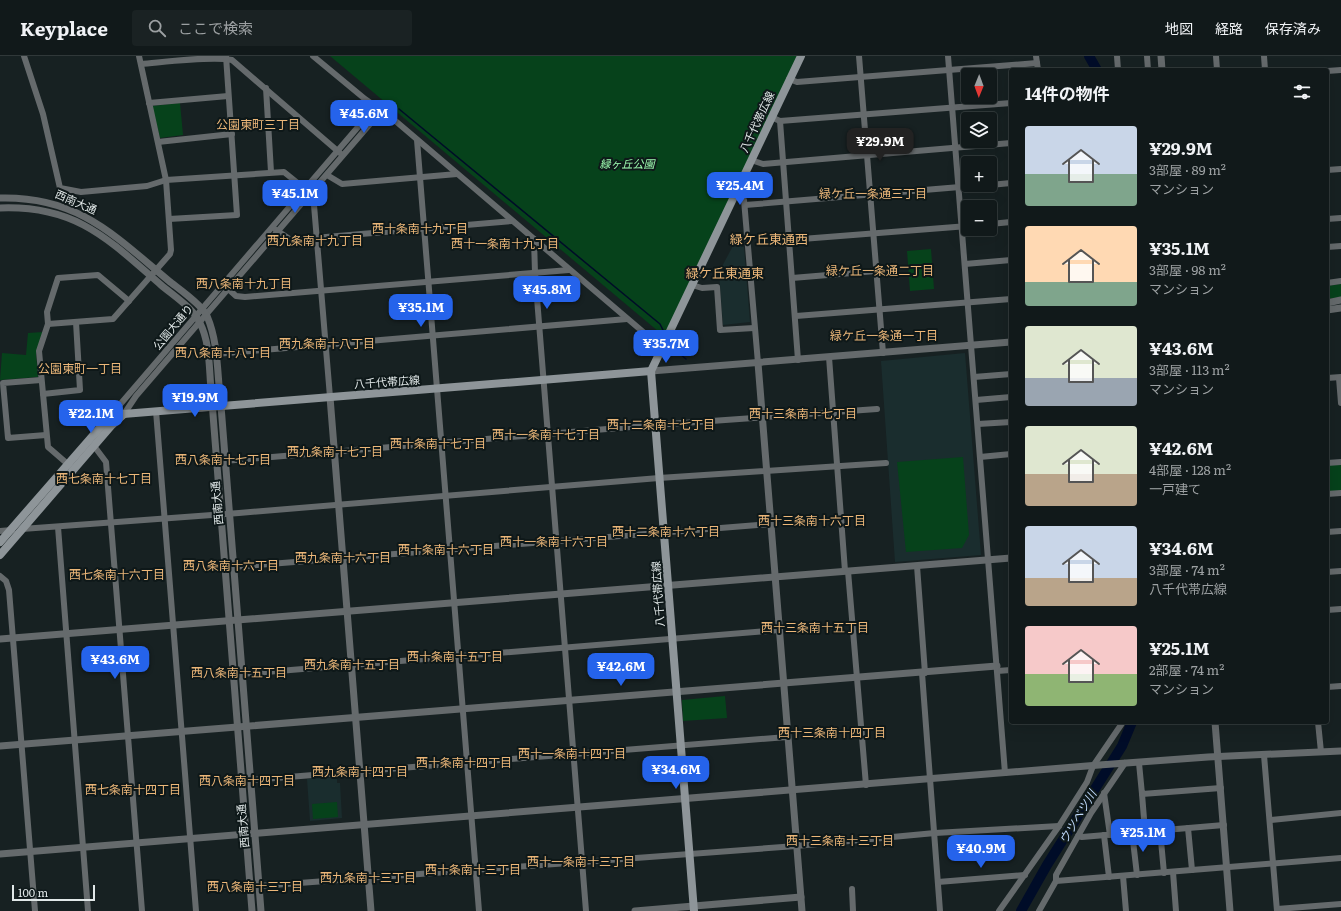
<!DOCTYPE html>
<html lang="ja">
<head>
<meta charset="utf-8">
<style>
	body { margin:0; font-family:Literata,"Noto Sans JP",serif; background:#1a2223; color:#f1f3f6; height:100vh; display:flex; flex-direction:column; font-size:15px; white-space:nowrap }
	* { box-sizing:border-box; margin:0 }
	p { font-size:13px; color:#9ca0a2 }
	.icon { flex:none; width:22px; height:22px; fill:none; stroke:currentColor; stroke-width:2; stroke-linecap:round; stroke-linejoin:round }
	.map { position:relative; flex:1; overflow:hidden }
	.details { position:absolute; left:1009px; top:12px; width:320px; height:656px; display:flex; flex-direction:column; background:#11191a; border-radius:4px; box-shadow:0 4px 16px #0002,0 0 0 1px #303839 }
	.details>* { flex:none }
	.needle { width:26px; rotate:181deg }
	.fabs { position:absolute; left:961px; top:12px; display:grid; gap:8px }
	.fabs a { display:grid; place-items:center; width:36px; height:36px; border-radius:4px; background:#11191a; box-shadow:0 4px 16px #0002,0 0 0 1px #303839; font-size:20px }
	.scale { position:absolute; left:12px; bottom:10px; width:83px; box-sizing:border-box; padding-left:4px; border:2px solid #e1e8e8; border-top:0; font-size:11px; line-height:14px; white-space:nowrap; color:#e1e8e8; -webkit-text-stroke:3px #0e1819; paint-order:stroke }
	.price { position:absolute; translate:-50% -34px; padding:0 9px; border-radius:8px; background:#2563eb; color:#fff; font-size:13px; line-height:26px; filter:drop-shadow(0 1px 2px #0008) }
	.price::after { content:''; position:absolute; left:50%; top:24px; width:12px; height:9px; margin-left:-6px; background:inherit; clip-path:polygon(0 0,100% 0,50% 100%) }
	.price.on { background:#222; color:#fff }
	ul { padding:0; list-style:none }
	li { display:flex; align-items:center; gap:12px; height:100px; padding:0 16px }
	li span { display:grid; place-items:center; flex:none; width:112px; height:80px; border-radius:4px; color:#555 }
	li>.icon { margin-inline-start:auto }
	span .icon { width:48px; height:48px; fill:#fffc; stroke-width:1 }
	li b { font-size:17px }
	h2 { display:flex; justify-content:space-between; align-items:center; height:48px; padding:0 16px; font-size:17px }
	header { display:flex; align-items:center; gap:24px; box-sizing:border-box; height:56px; padding:0 20px; background:#11191a; border-bottom:1px solid #303839 }
	header strong { font-size:19px }
	nav { display:flex; gap:22px; margin-inline-start:auto; font-size:14px }
	.search { width:280px; height:36px; background:#1a2223; display:flex; align-items:center; gap:10px; box-sizing:border-box; padding:0 14px; border-radius:4px; color:#9ca0a2; font-size:15px }
	.map>svg:first-child { display:block }
	.built { fill:#1a2d2e }
	.green { fill:#06421b }
	.lines { fill:none; stroke-linecap:round; stroke-linejoin:round }
	.stream { stroke:#000c28; stroke-width:1.5 }
	.river { stroke:#000c28; stroke-width:10 }
	.minor { stroke:#656a6c; stroke-width:6 }
	.tertiary { stroke:#656a6c; stroke-width:7 }
	.secondary { stroke:#8e9599; stroke-width:8 }
	.labels { text-anchor:middle; stroke-width:4; stroke-linejoin:round; paint-order:stroke }
	.street-label { font-size:11px; fill:#e1e8e8; stroke:#0e1819 }
	.park-label { font-size:11px; font-style:italic; fill:#9dfcb0; stroke:#0e1819 }
	.neighbourhood-label { font-size:12px; fill:#ecb779; stroke:#0e1819 }
	.water-label { font-size:12px; font-style:italic; fill:#c0dafc; stroke:#0e1819 }
	.quarter-label { font-size:13px; fill:#ecb779; stroke:#0e1819 }
</style>
</head>
<body>
<header>
<strong>Keyplace</strong>
<div class="search"><svg class="icon" aria-label="search" viewBox="0 0 24 24"><circle cx="10" cy="10" r="6"/><path d="M15 15l6 6"/></svg>ここで検索</div>
<nav><a>地図</a><a>経路</a><a>保存済み</a></nav>
</header>
<div class="map">
<svg width="1341" height="855" viewBox="0 0 1341 855">
	<rect width="100%" height="100%" fill="#172122"/>
	<g class="built">
		<polygon points="734,188 744,191 750,266 723,269 719,216"/>
		<polygon points="965,297 981,499 895,506 881,305"/>
		<polygon points="337,721 337,727 340,727 342,762 310,765 307,723"/>
	</g>
	<g class="green">
		<polygon points="330,0 798,0 665,281"/>
		<polygon points="180,47 183,79 160,82 152,50"/>
		<polygon points="931,193 934,233 910,235 907,195"/>
		<polygon points="1341,228 1341,241 1327,243 1327,230"/>
		<polygon points="43,276 36,298 38,321 0,324 2,297 26,299 28,277"/>
		<polygon points="963,401 969,479 962,492 906,496 897,406"/>
		<polygon points="1341,408 1341,435 1327,436 1327,409"/>
		<polygon points="725,640 727,662 683,665 682,644"/>
		<polygon points="337,746 338,761 313,763 312,748"/>
	</g>
	<g class="lines">
		<g class="stream">
			<polyline points="399,53 660,268 665,278"/>
			<polyline points="669,285 674,293 686,303"/>
		</g>
		<g class="river">
			<polyline points="1089,0 1097,14"/>
			<polyline points="1021,855 1047,809 1122,690 1132,666"/>
		</g>
		<g class="minor">
			<polyline points="24,0 43,58 60,132 81,136 147,130 166,124 284,116 310,137 314,149 330,341"/>
			<polyline points="313,0 365,43 392,62 662,292"/>
			<polyline points="859,0 883,297"/>
			<polyline points="948,0 1005,717"/>
			<polyline points="1036,0 1038,14"/>
			<polyline points="1117,0 1118,14"/>
			<polyline points="1147,0 1148,14"/>
			<polyline points="1216,0 1217,14"/>
			<polyline points="1264,0 1265,14"/>
			<path d="M141,8C165,6 211,0 232,4L340,97"/>
			<polyline points="1327,15 1341,14"/>
			<polyline points="789,23 797,26 1037,7"/>
			<polyline points="266,32 271,116"/>
			<polyline points="149,47 228,40"/>
			<polyline points="771,61 780,65 1011,47"/>
			<polyline points="780,65 798,304"/>
			<polyline points="417,84 479,855"/>
			<polyline points="158,86 232,78"/>
			<polyline points="751,104 763,108 1011,87"/>
			<polyline points="1327,114 1341,113"/>
			<polyline points="327,119 342,128 457,118"/>
			<polyline points="990,129 1011,127"/>
			<polyline points="735,138 744,144 758,307"/>
			<polyline points="745,149 984,129"/>
			<polyline points="169,163 237,159 226,0"/>
			<polyline points="1327,163 1341,162"/>
			<polyline points="990,168 1011,166"/>
			<polyline points="276,174 291,184 512,165"/>
			<polyline points="534,183 535,217 586,855"/>
			<polyline points="789,184 968,170"/>
			<polyline points="1327,191 1341,190"/>
			<polyline points="965,208 1011,204"/>
			<polyline points="792,222 876,215"/>
			<polyline points="1327,227 1341,225"/>
			<polyline points="692,229 702,232 717,231 720,274 754,272"/>
			<polyline points="225,230 236,240 245,241 569,214"/>
			<polyline points="796,260 1011,243"/>
			<polyline points="48,268 113,263 170,198 171,194 166,124 139,0"/>
			<polyline points="216,298 627,263"/>
			<polyline points="829,301 845,515"/>
			<polyline points="974,321 1011,318"/>
			<polyline points="1327,322 1341,321"/>
			<polyline points="1339,322 1341,347"/>
			<polyline points="41,324 3,327 8,382 46,379"/>
			<polyline points="43,338 80,334 76,266"/>
			<polyline points="976,344 1011,341"/>
			<polyline points="156,355 196,855"/>
			<polyline points="124,358 136,340 382,54"/>
			<polyline points="111,359 376,50"/>
			<polyline points="978,368 1011,366"/>
			<polyline points="94,390 106,406 142,855"/>
			<polyline points="980,401 1011,398"/>
			<polyline points="224,405 655,369 877,353"/>
			<polyline points="1327,407 1341,406"/>
			<polyline points="70,410 48,391 39,295 48,268 47,256 58,222 98,219 129,245"/>
			<polyline points="1327,438 1341,437"/>
			<polyline points="58,471 88,855"/>
			<polyline points="22,473 239,457 659,422 886,407"/>
			<polyline points="0,475 12,474"/>
			<polyline points="1327,476 1341,475"/>
			<polyline points="917,510 925,617"/>
			<polyline points="233,511 771,468"/>
			<polyline points="848,515 866,729"/>
			<polyline points="1327,516 1341,515"/>
			<polyline points="0,520 6,525 9,534 35,855"/>
			<polyline points="1327,554 1341,553"/>
			<polyline points="997,615 1011,614"/>
			<polyline points="922,617 940,855"/>
			<polyline points="242,618 779,574"/>
			<polyline points="1327,631 1341,630"/>
			<polyline points="1318,666 1321,696"/>
			<polyline points="1264,699 1277,855"/>
			<polyline points="1139,707 1142,738 1221,732"/>
			<polyline points="250,724 787,681"/>
			<polyline points="1104,737 1110,779"/>
			<polyline points="1142,738 1145,775"/>
			<polyline points="1271,764 1341,757"/>
			<polyline points="1188,772 1192,814"/>
			<polyline points="1160,774 1164,817"/>
			<polyline points="1132,776 1137,819"/>
			<polyline points="1104,779 1109,821"/>
			<polyline points="1078,780 1082,781 1224,769"/>
			<polyline points="1173,816 1176,855"/>
			<polyline points="1123,820 1126,855"/>
			<polyline points="1056,825 1341,802"/>
			<polyline points="938,826 1025,819"/>
			<polyline points="259,830 796,790 935,777 1059,770"/>
			<polyline points="852,833 853,855"/>
			<polyline points="1277,853 1341,848"/>
			<polyline points="999,855 1059,770 1087,726 1093,710 1123,666"/>
			<polyline points="1039,855 1056,825 1056,819 1091,757 1125,707"/>
		</g>
		<g class="tertiary">
			<polyline points="1161,0 1162,14"/>
			<path d="M0,142C78,140 114,179 169,225C179,233 202,249 207,260C219,288 217,320 221,350L261,855"/>
			<path d="M0,152C76,149 108,183 161,229C174,240 193,252 200,267C210,287 209,312 211,333L252,855"/>
			<polyline points="1327,247 1341,244"/>
			<polyline points="1327,254 1341,252"/>
			<polyline points="758,307 802,855"/>
			<polyline points="651,315 1011,286"/>
			<polyline points="330,341 371,855"/>
			<polyline points="0,583 1011,502"/>
			<polyline points="1215,666 1230,855"/>
			<polyline points="0,690 997,610"/>
			<polyline points="0,798 1099,709 1208,701 1341,695"/>
			<polyline points="635,855 801,841"/>
		</g>
		<g class="secondary">
			<polyline points="0,486 111,359 651,315"/>
			<polyline points="0,499 112,369 124,358"/>
			<polyline points="694,855 651,315 801,0"/>
		</g>
	</g>
	<g class="labels">
		<g class="street-label">
			<text transform="translate(757 66) rotate(-65)" y="4">八千代帯広線</text>
			<text transform="translate(76 146) rotate(23)" y="4">西南大通</text>
			<text transform="translate(173 271) rotate(-50)" y="4">公園大通り</text>
			<text transform="translate(387 326) rotate(-4)" y="4">八千代帯広線</text>
			<text transform="translate(217 447) rotate(-95)" y="4">西南大通</text>
			<text transform="translate(658 538) rotate(-94)" y="4">八千代帯広線</text>
			<text transform="translate(243 770) rotate(-95)" y="4">西南大通</text>
		</g>
		<g class="park-label">
			<text x="627" y="112">緑ヶ丘公園</text>
		</g>
		<g class="neighbourhood-label">
			<text x="258" y="73">公園東町三丁目</text>
			<text x="873" y="142">緑ケ丘一条通三丁目</text>
			<text x="420" y="177">西十条南十九丁目</text>
			<text x="315" y="189">西九条南十九丁目</text>
			<text x="505" y="192">西十一条南十九丁目</text>
			<text x="880" y="219">緑ケ丘一条通二丁目</text>
			<text x="244" y="232">西八条南十九丁目</text>
			<text x="884" y="284">緑ケ丘一条通一丁目</text>
			<text x="327" y="292">西九条南十八丁目</text>
			<text x="223" y="301">西八条南十八丁目</text>
			<text x="80" y="317">公園東町一丁目</text>
			<text x="803" y="362">西十三条南十七丁目</text>
			<text x="661" y="373">西十二条南十七丁目</text>
			<text x="546" y="383">西十一条南十七丁目</text>
			<text x="438" y="392">西十条南十七丁目</text>
			<text x="335" y="400">西九条南十七丁目</text>
			<text x="223" y="408">西八条南十七丁目</text>
			<text x="104" y="427">西七条南十七丁目</text>
			<text x="812" y="469">西十三条南十六丁目</text>
			<text x="666" y="480">西十二条南十六丁目</text>
			<text x="554" y="490">西十一条南十六丁目</text>
			<text x="446" y="498">西十条南十六丁目</text>
			<text x="343" y="506">西九条南十六丁目</text>
			<text x="231" y="514">西八条南十六丁目</text>
			<text x="117" y="523">西七条南十六丁目</text>
			<text x="815" y="576">西十三条南十五丁目</text>
			<text x="455" y="605">西十条南十五丁目</text>
			<text x="352" y="613">西九条南十五丁目</text>
			<text x="239" y="621">西八条南十五丁目</text>
			<text x="832" y="681">西十三条南十四丁目</text>
			<text x="572" y="702">西十一条南十四丁目</text>
			<text x="464" y="711">西十条南十四丁目</text>
			<text x="360" y="720">西九条南十四丁目</text>
			<text x="247" y="729">西八条南十四丁目</text>
			<text x="133" y="738">西七条南十四丁目</text>
			<text x="840" y="789">西十三条南十三丁目</text>
			<text x="581" y="810">西十一条南十三丁目</text>
			<text x="473" y="818">西十条南十三丁目</text>
			<text x="368" y="826">西九条南十三丁目</text>
			<text x="255" y="835">西八条南十三丁目</text>
		</g>
		<g class="water-label">
			<text transform="translate(1078 761) rotate(-59)" y="4">ウツベツ川</text>
		</g>
		<g class="quarter-label">
			<text x="769" y="188">緑ケ丘東通西</text>
			<text x="725" y="222">緑ケ丘東通東</text>
		</g>
	</g>
</svg>
<div class="fabs">
<a><svg class="needle" viewBox="-14 -14 28 28"><path d="M0-13l5 13h-10z" fill="#e53935"/><path d="M0 13l5-13h-10z" fill="#9ca0a2"/></svg></a>
<a><svg class="icon" aria-label="layers" viewBox="0 0 24 24"><path d="M12 4l9 5-9 5-9-5zM3 14l9 5 9-5"/></svg></a>
<a>+</a>
<a>−</a>
</div>
<div class="scale">100 m</div>
<b class="price" style="left:364px;top:78px">¥45.6M</b>
<b class="price on" style="left:880px;top:106px">¥29.9M</b>
<b class="price" style="left:740px;top:150px">¥25.4M</b>
<b class="price" style="left:295px;top:158px">¥45.1M</b>
<b class="price" style="left:547px;top:254px">¥45.8M</b>
<b class="price" style="left:421px;top:272px">¥35.1M</b>
<b class="price" style="left:666px;top:308px">¥35.7M</b>
<b class="price" style="left:195px;top:362px">¥19.9M</b>
<b class="price" style="left:91px;top:378px">¥22.1M</b>
<b class="price" style="left:115px;top:624px">¥43.6M</b>
<b class="price" style="left:621px;top:631px">¥42.6M</b>
<b class="price" style="left:676px;top:734px">¥34.6M</b>
<b class="price" style="left:1143px;top:797px">¥25.1M</b>
<b class="price" style="left:981px;top:813px">¥40.9M</b>
<section class="details">
<h2>14件の物件<svg class="icon" aria-label="filters" viewBox="0 0 24 24"><path d="M4 7h16M4 17h16"/><circle cx="9" cy="7" r="2"/><circle cx="15" cy="17" r="2"/></svg></h2>
<ul>
<li><span style="background:linear-gradient(#c9d6e8 60%,#7fa58c 0)"><svg class="icon" aria-label="home" viewBox="0 0 24 24"><path d="M3 11l9-7 9 7M6 9v11h12V9"/></svg></span><div><b>¥29.9M</b><p>3部屋 · 89 m²</p><p>マンション</p></div></li>
<li><span style="background:linear-gradient(#ffd9b3 70%,#7fa58c 0)"><svg class="icon" aria-label="home" viewBox="0 0 24 24"><path d="M3 11l9-7 9 7M6 9v11h12V9"/></svg></span><div><b>¥35.1M</b><p>3部屋 · 98 m²</p><p>マンション</p></div></li>
<li><span style="background:linear-gradient(#dfe7d0 65%,#9aa5b1 0)"><svg class="icon" aria-label="home" viewBox="0 0 24 24"><path d="M3 11l9-7 9 7M6 9v11h12V9"/></svg></span><div><b>¥43.6M</b><p>3部屋 · 113 m²</p><p>マンション</p></div></li>
<li><span style="background:linear-gradient(#dfe7d0 60%,#b9a48a 0)"><svg class="icon" aria-label="home" viewBox="0 0 24 24"><path d="M3 11l9-7 9 7M6 9v11h12V9"/></svg></span><div><b>¥42.6M</b><p>4部屋 · 128 m²</p><p>一戸建て</p></div></li>
<li><span style="background:linear-gradient(#c9d6e8 65%,#b9a48a 0)"><svg class="icon" aria-label="home" viewBox="0 0 24 24"><path d="M3 11l9-7 9 7M6 9v11h12V9"/></svg></span><div><b>¥34.6M</b><p>3部屋 · 74 m²</p><p>八千代帯広線</p></div></li>
<li><span style="background:linear-gradient(#f6c9c9 60%,#8fb573 0)"><svg class="icon" aria-label="home" viewBox="0 0 24 24"><path d="M3 11l9-7 9 7M6 9v11h12V9"/></svg></span><div><b>¥25.1M</b><p>2部屋 · 74 m²</p><p>マンション</p></div></li>
</ul>
</section>
</div>
</body>
</html>
